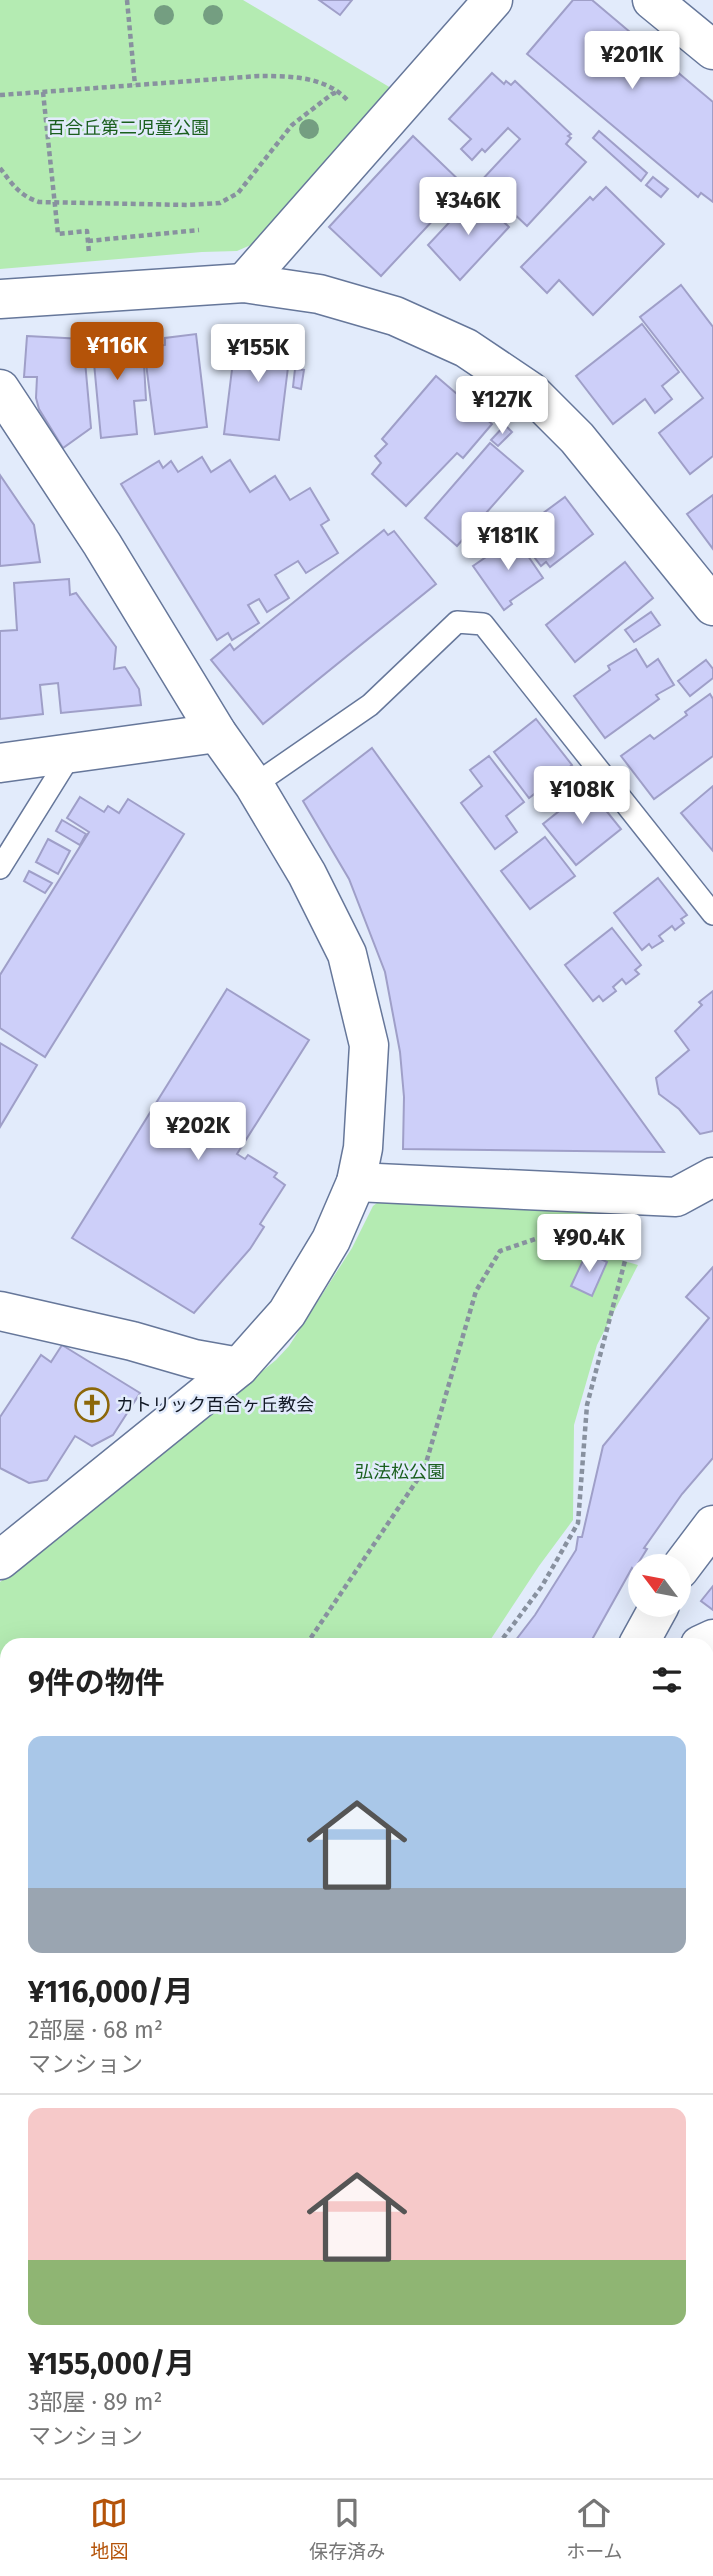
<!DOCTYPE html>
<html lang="ja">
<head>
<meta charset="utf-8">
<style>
	body { margin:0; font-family:"Fira Sans","Noto Sans JP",sans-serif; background:#f2f2f2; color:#222; height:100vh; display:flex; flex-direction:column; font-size:26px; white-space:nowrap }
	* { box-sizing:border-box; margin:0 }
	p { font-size:23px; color:#767676 }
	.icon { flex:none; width:38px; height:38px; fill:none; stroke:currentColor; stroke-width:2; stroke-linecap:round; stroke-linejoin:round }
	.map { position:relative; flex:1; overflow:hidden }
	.panel { position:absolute; left:0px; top:1638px; width:714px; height:840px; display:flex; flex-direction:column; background:#fff; border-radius:21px 21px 0 0; box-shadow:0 7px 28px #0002 }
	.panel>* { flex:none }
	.needle { width:46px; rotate:302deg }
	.buttons { position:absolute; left:628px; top:1554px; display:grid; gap:14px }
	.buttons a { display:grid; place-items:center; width:63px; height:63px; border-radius:50%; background:#fff; box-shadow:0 7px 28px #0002; font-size:35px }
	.price { position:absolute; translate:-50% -60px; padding:0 16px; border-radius:7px; background:#fff; color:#222; font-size:23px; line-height:46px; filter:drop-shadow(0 2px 4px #0008) }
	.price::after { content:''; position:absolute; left:50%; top:42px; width:21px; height:16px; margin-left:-10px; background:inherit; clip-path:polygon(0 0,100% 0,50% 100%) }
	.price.selected { background:#b45309; color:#fff }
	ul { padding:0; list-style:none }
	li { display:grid; align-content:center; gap:14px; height:371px; padding:0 28px }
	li+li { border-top:2px solid #e0e0e0 }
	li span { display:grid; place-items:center; height:217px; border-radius:14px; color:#555 }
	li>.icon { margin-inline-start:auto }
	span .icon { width:126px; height:126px; fill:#fffc; stroke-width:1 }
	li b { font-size:30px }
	h2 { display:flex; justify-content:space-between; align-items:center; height:84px; padding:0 28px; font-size:30px }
	.tabs { display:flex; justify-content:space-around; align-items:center; height:98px; border-top:2px solid #e0e0e0; background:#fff; font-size:19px; color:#767676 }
	.tabs a { display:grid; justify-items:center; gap:4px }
	.tabs .selected { color:#b45309 }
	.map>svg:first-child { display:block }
	.green { fill:#b4ebb2 }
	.building { fill:#cdcff9; stroke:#9f9fc8; stroke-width:2 }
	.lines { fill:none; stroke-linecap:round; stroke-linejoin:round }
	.service-casing { stroke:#66779a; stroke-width:24 }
	.minor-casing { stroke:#66779a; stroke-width:41 }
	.tertiary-casing { stroke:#66779a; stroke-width:41 }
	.path { stroke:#88919f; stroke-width:4.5; stroke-dasharray:5 3.5; stroke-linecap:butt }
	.service { stroke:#fff; stroke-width:21 }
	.minor { stroke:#fff; stroke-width:38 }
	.tertiary { stroke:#fff; stroke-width:38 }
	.tree { fill:#749e81 }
	.labels { text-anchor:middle; stroke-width:5; stroke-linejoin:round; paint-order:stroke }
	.park-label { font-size:18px; fill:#1a5f1e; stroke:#e2ebfb }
	.poi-label { font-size:18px; fill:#121926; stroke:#e2ebfb; text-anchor:start }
</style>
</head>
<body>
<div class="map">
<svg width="713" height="2478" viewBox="0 0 713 2478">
	<rect width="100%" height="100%" fill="#e2ebfb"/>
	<g class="green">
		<polygon points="0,0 243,0 391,88 253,244 237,251 202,252 0,269"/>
		<polygon points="385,1197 597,1211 586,1250 638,1265 597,1345 574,1425 573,1520 539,1566 487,1645 7,1645 7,1816 0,1804 0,1582 276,1360 289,1346 352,1248 373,1206"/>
	</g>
	<g class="building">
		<polygon points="319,0 352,0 340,15"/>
		<polygon points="573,0 592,0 713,102 713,202 701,193 698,197 527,54"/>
		<polygon points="492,73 504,84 506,81 511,85 515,81 571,134 568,136 571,138 566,144 586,162 527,226 480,182 520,139 508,128 485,152 482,149 472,160 461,149 471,139 449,119"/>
		<polygon points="599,131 647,173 641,181 593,138"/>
		<polygon points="413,136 465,186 381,276 329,227"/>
		<polygon points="653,177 668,189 661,197 646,185"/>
		<polygon points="606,187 664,244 593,315 559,280 547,293 521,267 590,197 593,200"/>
		<polygon points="475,195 509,227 460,280 428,245"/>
		<polygon points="681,285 713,327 713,456 690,474 659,433 703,398 640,317"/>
		<polygon points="642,324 679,372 662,386 672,399 655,413 645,399 613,424 576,376"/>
		<polygon points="128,328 131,365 144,364 146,400 134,401 137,434 101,438 91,331"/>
		<polygon points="237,329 292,335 279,440 224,434"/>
		<polygon points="196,334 207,427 155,434 144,348 165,345 165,338"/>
		<polygon points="27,336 83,339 91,428 63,448 39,409 36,398 37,377 24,377"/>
		<polygon points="295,369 304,370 301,389 293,387"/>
		<polygon points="436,376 492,424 463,458 457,453 406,506 372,474 381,463 375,456 387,444 382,439"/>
		<polygon points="505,425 512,432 498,446 491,440"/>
		<polygon points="490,443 523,471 457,546 425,518"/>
		<polygon points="202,457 211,472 230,460 250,492 275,476 290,500 310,488 329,520 321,525 338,553 306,573 298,561 275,575 289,598 267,612 259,599 248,605 259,623 232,640 228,633 217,640 121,484 159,461 163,468 171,461 178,472"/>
		<polygon points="0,475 34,525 40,562 0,566"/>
		<polygon points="713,495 713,549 687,514"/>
		<polygon points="565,497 593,534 550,567 546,562 541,566 516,533"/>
		<polygon points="384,530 388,535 394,531 436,584 263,724 211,660 230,644 234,650"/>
		<polygon points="515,537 543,578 510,601 512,604 504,610 473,566"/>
		<polygon points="625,562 653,598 575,662 546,625"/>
		<polygon points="69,579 70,595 76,593 116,647 114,669 125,667 139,689 141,705 61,713 58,683 40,685 43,714 0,719 0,631 17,630 14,583"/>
		<polygon points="651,612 660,625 634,642 625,630"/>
		<polygon points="636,649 647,667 658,659 674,685 656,695 659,699 605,738 574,696 610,670 608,666"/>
		<polygon points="706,660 713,669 713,678 690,696 678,681"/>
		<polygon points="710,694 713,699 713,756 654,799 621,756 650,735 654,739 687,715 685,712"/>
		<polygon points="536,719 572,765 529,798 494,752"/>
		<polygon points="372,748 664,1152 403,1149 404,1097 400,1052 385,972 349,879 303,801"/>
		<polygon points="489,756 524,802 506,816 517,832 495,849 461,803 482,786 470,770"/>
		<polygon points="713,786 713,851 681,813"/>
		<polygon points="588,788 621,829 576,865 543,824"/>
		<polygon points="80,797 104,812 108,806 119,813 128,799 184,834 45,1057 0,1028 0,975 89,832 67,818"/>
		<polygon points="62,820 86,834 80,845 56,831"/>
		<polygon points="545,837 575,876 530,909 501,871"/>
		<polygon points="48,839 70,851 58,874 36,862"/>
		<polygon points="29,871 52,883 45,893 24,881"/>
		<polygon points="658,878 687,915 681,919 684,923 675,930 672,926 659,936 663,941 652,948 649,944 642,950 614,913"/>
		<polygon points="612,928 641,965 635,970 639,974 626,984 622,979 613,987 616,991 603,1001 599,996 593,1001 565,965"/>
		<polygon points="227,989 309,1040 237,1154 245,1159 248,1155 277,1173 274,1177 285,1185 260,1224 264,1227 250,1249 194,1313 72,1238"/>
		<polygon points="713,991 713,1131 700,1134 679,1109 659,1094 656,1078 689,1050 675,1031 702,1005 699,1002"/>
		<polygon points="0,1043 37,1065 0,1127"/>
		<polygon points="587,1252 607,1262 592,1296 571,1286"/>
		<polygon points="713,1267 713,1458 682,1494 644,1548 647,1549 634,1570 632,1568 589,1645 512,1645 535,1615 576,1550 578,1537 582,1537 603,1446 709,1318 686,1297"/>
		<polygon points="62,1345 140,1393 113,1435 92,1446 75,1436 47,1480 29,1483 0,1468 0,1417 41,1355 51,1362"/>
		<polygon points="713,1586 713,1610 701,1601"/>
		<polygon points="707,1780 713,1795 713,1821 707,1824"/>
		<polygon points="5,1881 7,1983 0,1987 0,1884"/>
		<polygon points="707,1905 713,1919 713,1954 707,1956"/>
		<polygon points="713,1981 713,2036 707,2038 707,1984"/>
		<polygon points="707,2108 713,2122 713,2162 707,2165"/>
		<polygon points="707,2316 713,2320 713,2376 707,2378"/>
		<polygon points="2,2318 7,2319 7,2400 0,2399"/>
		<polygon points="713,2411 713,2478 680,2478 678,2471 707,2471 707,2413"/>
		<polygon points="0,2413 7,2414 7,2442 0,2441"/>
		<polygon points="0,2452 7,2453 7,2471 20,2471 19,2478 0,2478"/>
		<polygon points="51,2471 98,2471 97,2478 50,2478"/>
		<polygon points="190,2471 241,2471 240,2478 189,2478"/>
		<polygon points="278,2471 330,2471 329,2478 277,2478"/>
		<polygon points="574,2471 655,2471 658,2478 577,2478"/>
	</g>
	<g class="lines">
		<defs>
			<g id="service">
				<polyline points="254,785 370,705 457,622 483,624 713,914"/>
				<polyline points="0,868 71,754"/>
				<polyline points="0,2072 7,2072"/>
			</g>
			<g id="minor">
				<polyline points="652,0 713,50"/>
				<polyline points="244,283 493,0"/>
				<polyline points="0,389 102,544 217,733 254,785 307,874 347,954 369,1045 363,1148 356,1182 331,1240 287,1313 239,1367 0,1560"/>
				<polyline points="0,763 217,733"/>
				<polyline points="356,1182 676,1197 713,1177"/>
				<polyline points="0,1311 132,1341 194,1359 239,1367"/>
				<polyline points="700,1645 713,1639"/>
				<polyline points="0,1838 7,1850"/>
				<polyline points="707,1867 713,1864"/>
				<polyline points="0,2015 7,2013"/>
				<polyline points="707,2089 713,2086"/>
				<polyline points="707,2267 713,2273"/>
				<polyline points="0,2280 7,2281"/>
				<polyline points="158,2478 160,2471"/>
			</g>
			<g id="tertiary">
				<polyline points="0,299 244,283 319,294 395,316 466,348 530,391 577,438 713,606"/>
				<polyline points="679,1570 713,1525"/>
				<polyline points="638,1645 660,1605"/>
				<polyline points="532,2471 535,2478"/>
			</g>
		</defs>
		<use href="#service" class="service-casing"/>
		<use href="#minor" class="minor-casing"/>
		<use href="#tertiary" class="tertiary-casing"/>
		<g class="path">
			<polyline points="127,0 135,85"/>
			<polyline points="43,92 58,234 87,231 89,253"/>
			<path d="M0,95L259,76C290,76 327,76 349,102"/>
			<path d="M0,168C12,184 20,196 39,202L188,205L220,203L238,193L292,125L332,94L338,92"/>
			<polyline points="88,241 199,230"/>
			<polyline points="306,1645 424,1470 476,1291 500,1251 553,1233"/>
			<polyline points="498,1645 542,1586 578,1523 587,1405 626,1257 628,1235"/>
		</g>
		<use href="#service" class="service"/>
		<use href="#minor" class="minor"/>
		<use href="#tertiary" class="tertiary"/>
	</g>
	<g class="tree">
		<circle cx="164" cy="15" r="10"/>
		<circle cx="213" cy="15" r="10"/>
		<circle cx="309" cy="129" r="10"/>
	</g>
	<defs>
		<symbol id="church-ring" viewBox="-11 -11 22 22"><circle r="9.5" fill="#e2ebfb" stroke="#8c6809" stroke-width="1.5"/><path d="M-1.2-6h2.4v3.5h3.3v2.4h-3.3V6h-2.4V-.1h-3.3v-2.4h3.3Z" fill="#8c6809"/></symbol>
	</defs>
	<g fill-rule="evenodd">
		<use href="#church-ring" x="73" y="1386" width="38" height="38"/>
	</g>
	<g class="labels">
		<g class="park-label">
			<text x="128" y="134">百合丘第二児童公園</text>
			<text x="400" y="1478">弘法松公園</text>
		</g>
		<g class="poi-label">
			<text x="116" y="1411">カトリック百合ヶ丘教会</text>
		</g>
	</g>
</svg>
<div class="buttons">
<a><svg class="needle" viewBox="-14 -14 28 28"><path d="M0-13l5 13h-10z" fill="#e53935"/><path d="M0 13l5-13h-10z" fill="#767676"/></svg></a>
</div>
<b class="price" style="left:632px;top:91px">¥201K</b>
<b class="price" style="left:468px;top:237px">¥346K</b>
<b class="price selected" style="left:117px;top:382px">¥116K</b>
<b class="price" style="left:258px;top:384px">¥155K</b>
<b class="price" style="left:502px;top:436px">¥127K</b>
<b class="price" style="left:508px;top:572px">¥181K</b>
<b class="price" style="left:582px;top:826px">¥108K</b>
<b class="price" style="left:198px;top:1162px">¥202K</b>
<b class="price" style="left:589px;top:1274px">¥90.4K</b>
<section class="panel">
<h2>9件の物件<svg class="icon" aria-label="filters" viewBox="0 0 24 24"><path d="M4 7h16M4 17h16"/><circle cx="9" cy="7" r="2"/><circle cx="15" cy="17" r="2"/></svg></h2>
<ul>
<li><span style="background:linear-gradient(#a9c7e8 70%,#9aa5b1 0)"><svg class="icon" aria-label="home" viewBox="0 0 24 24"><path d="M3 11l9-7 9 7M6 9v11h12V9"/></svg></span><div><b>¥116,000/月</b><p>2部屋 · 68 m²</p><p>マンション</p></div></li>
<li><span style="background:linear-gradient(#f6c9c9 70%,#8fb573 0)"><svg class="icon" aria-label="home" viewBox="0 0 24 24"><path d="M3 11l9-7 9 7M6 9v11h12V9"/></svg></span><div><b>¥155,000/月</b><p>3部屋 · 89 m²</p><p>マンション</p></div></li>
</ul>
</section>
</div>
<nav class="tabs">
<a class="selected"><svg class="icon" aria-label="map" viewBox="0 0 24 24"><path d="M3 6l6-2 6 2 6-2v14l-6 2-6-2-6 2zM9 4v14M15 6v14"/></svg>地図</a>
<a><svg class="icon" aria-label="saved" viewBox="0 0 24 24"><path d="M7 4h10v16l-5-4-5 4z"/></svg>保存済み</a>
<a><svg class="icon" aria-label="home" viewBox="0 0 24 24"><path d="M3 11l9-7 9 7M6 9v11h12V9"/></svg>ホーム</a>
</nav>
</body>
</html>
